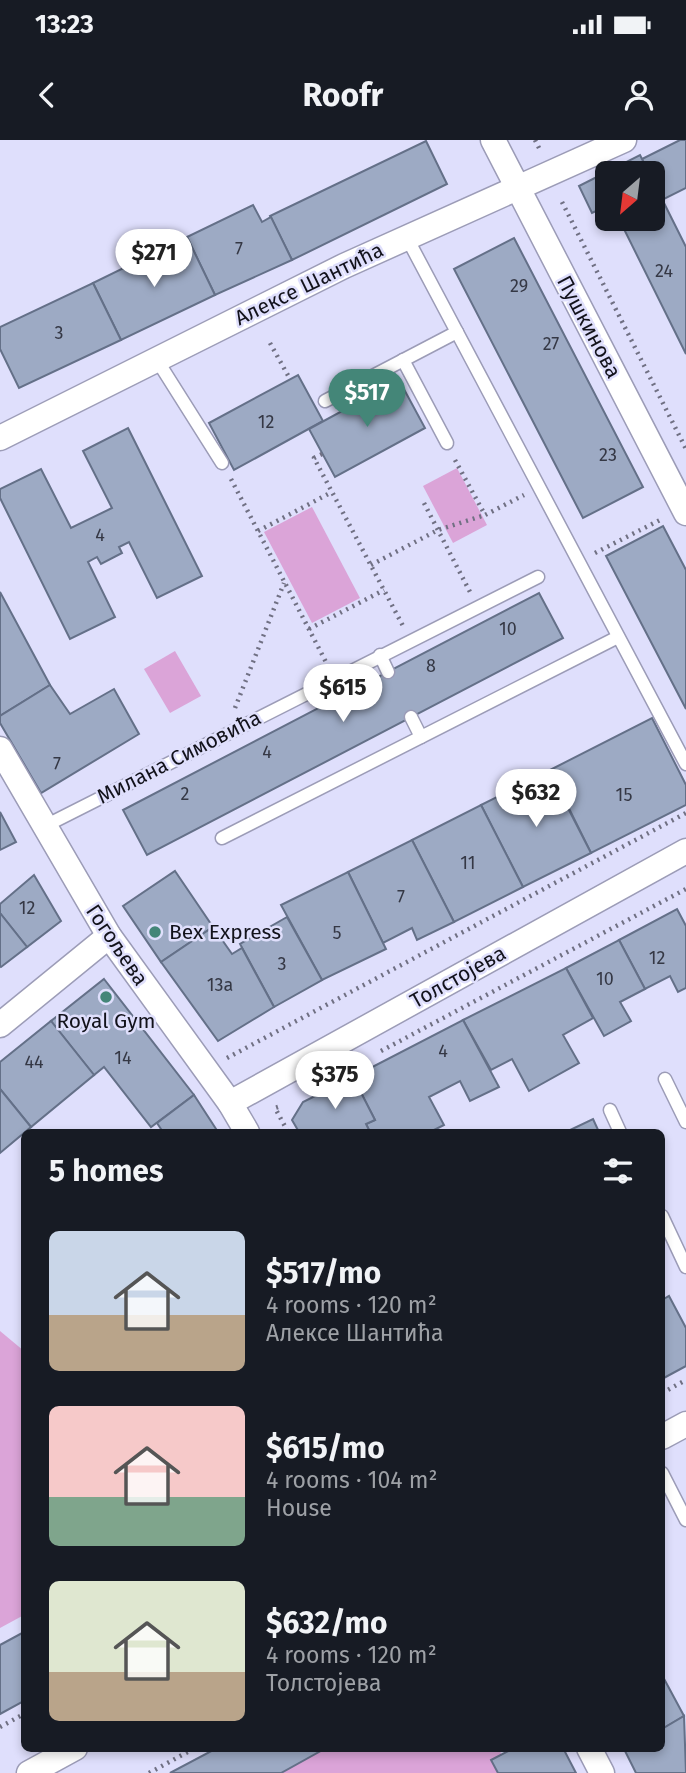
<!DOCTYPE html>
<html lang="en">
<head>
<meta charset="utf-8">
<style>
	body { margin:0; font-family:"Fira Sans",sans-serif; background:#242831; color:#f1f3f6; height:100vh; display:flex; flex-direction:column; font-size:26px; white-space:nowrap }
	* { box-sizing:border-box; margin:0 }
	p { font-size:23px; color:#9ea1a6 }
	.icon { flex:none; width:38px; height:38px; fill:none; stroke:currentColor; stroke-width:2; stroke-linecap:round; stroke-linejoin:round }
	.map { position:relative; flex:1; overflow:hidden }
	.drawer { position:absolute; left:21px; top:989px; width:644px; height:623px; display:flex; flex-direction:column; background:#171b24; border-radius:10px; box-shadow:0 4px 10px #0003 }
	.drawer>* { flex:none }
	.needle { width:46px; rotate:208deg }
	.fabs { position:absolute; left:595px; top:21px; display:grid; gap:14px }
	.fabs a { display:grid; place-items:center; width:70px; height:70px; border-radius:10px; background:#171b24; box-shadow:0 4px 10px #0003; font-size:35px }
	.price { position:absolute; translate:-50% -60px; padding:0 16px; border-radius:24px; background:#fff; color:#222; font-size:23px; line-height:46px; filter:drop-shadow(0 2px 4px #0008) }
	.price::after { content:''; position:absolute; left:50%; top:42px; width:21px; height:16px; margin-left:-10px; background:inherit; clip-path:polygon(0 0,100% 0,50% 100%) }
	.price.selected { background:#448678; color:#fff }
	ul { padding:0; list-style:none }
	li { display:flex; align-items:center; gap:21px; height:175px; padding:0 28px }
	li span { display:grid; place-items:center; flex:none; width:196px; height:140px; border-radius:10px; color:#555 }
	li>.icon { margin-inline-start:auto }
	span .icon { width:84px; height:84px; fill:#fffc; stroke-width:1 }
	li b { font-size:30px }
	h2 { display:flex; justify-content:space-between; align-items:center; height:84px; padding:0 28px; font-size:30px }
	.status { display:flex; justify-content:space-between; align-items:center; height:49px; padding:0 35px; background:#171b24; direction:ltr }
	.status svg { height:19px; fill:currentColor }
	header { display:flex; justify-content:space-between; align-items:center; height:91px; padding:0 28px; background:#171b24; font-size:32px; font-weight:700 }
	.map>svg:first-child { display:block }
	.green { fill:#dba4d8 }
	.building { fill:#9daac4; stroke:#647088; stroke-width:2 }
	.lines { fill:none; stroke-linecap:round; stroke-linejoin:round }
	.lane-casing { stroke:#9c9cb7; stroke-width:15 }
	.street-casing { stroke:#9c9cb7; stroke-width:27 }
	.path { stroke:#707083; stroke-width:4.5; stroke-dasharray:2 5; stroke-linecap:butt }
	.lane { stroke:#fff; stroke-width:12 }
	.street { stroke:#fff; stroke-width:24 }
	.poi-dot { fill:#448678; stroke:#dfdffc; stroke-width:2.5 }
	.labels { text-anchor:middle; stroke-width:5; stroke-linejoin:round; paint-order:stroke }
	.number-label { font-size:18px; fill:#353845 }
	.street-label { font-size:21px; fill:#12121b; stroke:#dfdffc }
	.poi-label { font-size:21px; fill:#12121b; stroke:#dfdffc; text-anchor:start }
</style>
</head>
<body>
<div class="status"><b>13:23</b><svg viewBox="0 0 49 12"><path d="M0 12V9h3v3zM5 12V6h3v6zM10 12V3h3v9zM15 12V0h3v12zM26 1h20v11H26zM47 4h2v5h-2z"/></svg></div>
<header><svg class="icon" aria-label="back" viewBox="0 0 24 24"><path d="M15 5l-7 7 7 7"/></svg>Roofr<svg class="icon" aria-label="person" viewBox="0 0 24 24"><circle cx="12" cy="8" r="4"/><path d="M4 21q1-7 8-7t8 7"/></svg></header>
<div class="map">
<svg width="686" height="1633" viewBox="0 0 686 1633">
	<rect width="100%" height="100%" fill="#dfdffc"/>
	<g class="green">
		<polygon points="457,328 487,385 453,403 423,346"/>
		<polygon points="312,367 360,458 312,483 264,392"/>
		<polygon points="175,511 201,556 170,573 144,529"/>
		<polygon points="0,1191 24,1211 24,1475 0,1488"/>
		<polygon points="326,1608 498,1608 502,1615 498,1633 281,1633"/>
	</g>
	<g class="building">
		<polygon points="680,0 686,0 686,48 662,60 653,41 653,33 649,33 642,19"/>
		<polygon points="426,1 447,44 292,120 270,76"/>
		<polygon points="640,15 649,33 607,33 607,66 592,73 579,46"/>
		<polygon points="653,41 686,107 686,214 619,79 653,79"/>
		<polygon points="253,65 262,82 271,77 292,120 215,155 187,97"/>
		<polygon points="187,97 215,155 121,200 93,143"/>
		<polygon points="514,98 643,347 583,378 454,129"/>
		<polygon points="93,143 121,200 19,248 0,209 0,187"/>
		<polygon points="298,235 323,281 234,330 209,283"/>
		<polygon points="399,240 425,288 335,337 309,289"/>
		<polygon points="128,288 202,436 157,458 129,402 119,407 122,413 101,424 97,417 88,422 115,477 70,499 0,358 0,349 41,329 71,388 112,368 83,311"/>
		<polygon points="663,386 686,430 686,569 606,416"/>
		<polygon points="0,452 50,545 0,576"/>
		<polygon points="539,453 563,498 147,715 123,670"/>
		<polygon points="50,545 70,574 114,549 139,594 41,653 0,583 0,576"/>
		<polygon points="652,578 686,645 686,665 591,713 550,630"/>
		<polygon points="549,631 591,713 523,747 481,665"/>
		<polygon points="481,665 523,747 454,782 412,700"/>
		<polygon points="0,672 16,702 0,710"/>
		<polygon points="412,700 454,782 417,800 412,788 383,803 348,732"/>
		<polygon points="175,731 213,787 161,822 123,766"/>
		<polygon points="348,732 386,809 322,840 281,765"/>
		<polygon points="34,735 61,781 27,807 0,773 0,764"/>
		<polygon points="677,769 686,786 686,848 678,852 670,836 645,849 619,800"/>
		<polygon points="0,773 27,807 1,827 0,826"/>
		<polygon points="287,777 322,840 274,867 240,804"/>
		<polygon points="213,787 232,814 242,808 274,867 218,901 161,822"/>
		<polygon points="619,800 645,849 620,862 631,881 604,896 566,828"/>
		<polygon points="566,828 593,878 563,895 579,923 529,951 512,919 491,930 463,880"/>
		<polygon points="104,839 194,955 151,987 104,927 94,935 51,881"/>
		<polygon points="463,880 499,947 470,961 460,941 429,957 444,985 430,992 370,992 366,984 375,980 353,937"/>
		<polygon points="51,881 94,935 31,987 0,949 0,922"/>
		<polygon points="353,937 375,980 366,984 370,992 299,992 292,980 303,962"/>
		<polygon points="0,949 31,987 0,1013"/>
		<polygon points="194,955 218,992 163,992 157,983"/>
		<polygon points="593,979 599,992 566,992"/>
		<polygon points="669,1156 686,1188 686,1226 662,1239 662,1160"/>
		<polygon points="24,1492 24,1561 0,1574 0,1505"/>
		<polygon points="662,1535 684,1576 662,1589"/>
		<polygon points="684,1576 686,1633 636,1633 624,1609 662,1608 662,1589"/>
		<polygon points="217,1608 326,1608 281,1633 170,1633"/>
		<polygon points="514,1608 563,1608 576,1633 498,1633 491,1620"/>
	</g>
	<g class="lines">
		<defs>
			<g id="lane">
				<polyline points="406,96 686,624"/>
				<polyline points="157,220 222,323"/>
				<polyline points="403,220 447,303"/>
				<polyline points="325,261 457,192"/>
				<polyline points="380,515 388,532"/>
				<polyline points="411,577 421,597"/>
				<polyline points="45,686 538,437"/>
				<polyline points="222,698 618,497"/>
				<polyline points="665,939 686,982"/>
				<polyline points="610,970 620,992"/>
				<polyline points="662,1076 686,1127"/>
				<polyline points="662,1333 686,1380"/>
			</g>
			<g id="street">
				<polyline points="493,0 686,373"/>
				<polyline points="0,298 344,126 624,0"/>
				<polyline points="0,609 109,796 230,963 247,992"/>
				<polyline points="0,885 109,796"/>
				<polyline points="230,963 686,711"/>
				<polyline points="662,1297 686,1284"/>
				<polyline points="589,1608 602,1633"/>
				<polyline points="29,1633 75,1608"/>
			</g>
		</defs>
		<use href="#lane" class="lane-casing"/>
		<use href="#street" class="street-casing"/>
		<g class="path">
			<polyline points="535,0 541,12"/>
			<polyline points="562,62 686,309"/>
			<polyline points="270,203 290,239"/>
			<polyline points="322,314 314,318 403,486"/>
			<polyline points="455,320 485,375 524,355"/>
			<polyline points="231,339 327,524"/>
			<polyline points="424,363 470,452"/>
			<polyline points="258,391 332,352"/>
			<polyline points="595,413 662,379"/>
			<polyline points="371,425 438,390 485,375"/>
			<polyline points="309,489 384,450"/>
			<polyline points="235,568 284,443"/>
			<polyline points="381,911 686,749"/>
			<polyline points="227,918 686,673"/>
			<polyline points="278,967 275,968 288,992"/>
			<polyline points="662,1253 686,1240"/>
			<polyline points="0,1587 24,1574"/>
			<polyline points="149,1633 195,1608"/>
		</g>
		<use href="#lane" class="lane"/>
		<use href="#street" class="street"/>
	</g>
	<g class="poi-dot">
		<circle cx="155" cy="792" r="7"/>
		<circle cx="106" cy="857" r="7"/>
	</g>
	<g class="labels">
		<g class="number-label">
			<text x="239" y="115">7</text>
			<text x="664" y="137">24</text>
			<text x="519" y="152">29</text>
			<text x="59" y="199">3</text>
			<text x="551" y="210">27</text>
			<text x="266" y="288">12</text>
			<text x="608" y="321">23</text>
			<text x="100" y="401">4</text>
			<text x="508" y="495">10</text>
			<text x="431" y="532">8</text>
			<text x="267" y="618">4</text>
			<text x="57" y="630">7</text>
			<text x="185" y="660">2</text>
			<text x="624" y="661">15</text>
			<text x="468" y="729">11</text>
			<text x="401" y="763">7</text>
			<text x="27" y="774">12</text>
			<text x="337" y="799">5</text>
			<text x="657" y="824">12</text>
			<text x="282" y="830">3</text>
			<text x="605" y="845">10</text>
			<text x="220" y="851">13a</text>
			<text x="443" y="917">4</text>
			<text x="123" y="924">14</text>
			<text x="34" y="928">44</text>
		</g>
		<g class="street-label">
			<text transform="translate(309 144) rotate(-26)" y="7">Алексе Шантића</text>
			<text transform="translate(589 187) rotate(62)" y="7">Пушкинова</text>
			<text transform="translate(179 617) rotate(-27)" y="7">Милана Симовића</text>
			<text transform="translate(117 805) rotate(56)" y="7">Гогољева</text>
			<text transform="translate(458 837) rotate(-29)" y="7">Толстојева</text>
		</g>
		<g class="poi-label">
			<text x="169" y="799">Bex Express</text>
			<text x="106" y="888" text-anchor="middle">Royal Gym</text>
		</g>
	</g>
</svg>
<div class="fabs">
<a><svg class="needle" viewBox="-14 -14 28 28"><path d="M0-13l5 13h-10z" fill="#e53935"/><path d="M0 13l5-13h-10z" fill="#9ea1a6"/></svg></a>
</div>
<b class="price" style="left:154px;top:149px">$271</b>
<b class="price selected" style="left:367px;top:289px">$517</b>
<b class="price" style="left:343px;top:584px">$615</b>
<b class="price" style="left:536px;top:689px">$632</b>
<b class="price" style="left:335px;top:971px">$375</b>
<section class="drawer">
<h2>5 homes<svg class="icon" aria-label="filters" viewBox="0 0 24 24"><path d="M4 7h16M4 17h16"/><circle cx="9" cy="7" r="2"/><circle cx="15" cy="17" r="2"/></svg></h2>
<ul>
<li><span style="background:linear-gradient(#c9d6e8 60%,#b9a48a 0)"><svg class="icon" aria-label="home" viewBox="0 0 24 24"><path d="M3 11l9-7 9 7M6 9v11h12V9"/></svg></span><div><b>$517/mo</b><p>4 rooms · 120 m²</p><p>Алексе Шантића</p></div></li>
<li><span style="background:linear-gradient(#f6c9c9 65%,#7fa58c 0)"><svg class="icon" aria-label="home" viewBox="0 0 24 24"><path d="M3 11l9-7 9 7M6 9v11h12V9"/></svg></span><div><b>$615/mo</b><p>4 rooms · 104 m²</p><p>House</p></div></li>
<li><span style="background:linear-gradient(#dfe7d0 65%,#b9a48a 0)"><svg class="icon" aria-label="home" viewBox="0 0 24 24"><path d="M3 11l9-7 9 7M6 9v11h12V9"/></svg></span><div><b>$632/mo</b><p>4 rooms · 120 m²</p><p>Толстојева</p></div></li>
</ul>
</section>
</div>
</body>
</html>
